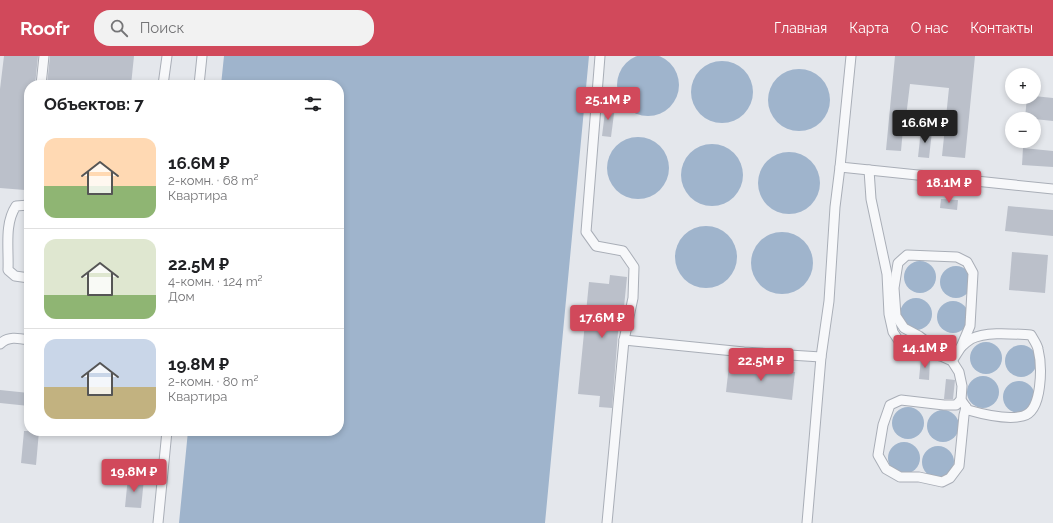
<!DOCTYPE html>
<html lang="ru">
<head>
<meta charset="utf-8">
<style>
	body { margin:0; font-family:Raleway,sans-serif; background:#f2f2f2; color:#202124; height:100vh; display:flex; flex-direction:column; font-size:15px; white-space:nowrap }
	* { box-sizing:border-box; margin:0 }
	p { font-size:13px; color:#757577 }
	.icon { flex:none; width:22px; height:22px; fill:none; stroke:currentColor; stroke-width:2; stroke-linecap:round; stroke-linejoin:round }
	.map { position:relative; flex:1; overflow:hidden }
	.details { position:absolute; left:24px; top:24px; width:320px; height:356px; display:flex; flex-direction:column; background:#fff; border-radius:16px; box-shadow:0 2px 6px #0003 }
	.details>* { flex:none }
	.tools { position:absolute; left:1005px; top:12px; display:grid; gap:8px }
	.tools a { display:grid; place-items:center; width:36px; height:36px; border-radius:50%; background:#fff; box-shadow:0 2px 6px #0003; font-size:20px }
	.price { position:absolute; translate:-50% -34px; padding:0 9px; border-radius:4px; background:#d1495b; color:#fff; font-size:13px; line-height:26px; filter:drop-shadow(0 1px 2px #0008) }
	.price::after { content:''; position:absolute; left:50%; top:24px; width:12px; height:9px; margin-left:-6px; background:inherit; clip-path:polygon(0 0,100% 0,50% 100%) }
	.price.on { background:#222; color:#fff }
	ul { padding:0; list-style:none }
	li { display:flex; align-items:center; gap:12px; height:100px; padding:0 20px }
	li+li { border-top:1px solid #e0e0e0 }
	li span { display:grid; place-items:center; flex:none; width:112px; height:80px; border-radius:12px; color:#555 }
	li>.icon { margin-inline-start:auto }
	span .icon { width:48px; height:48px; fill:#fffc; stroke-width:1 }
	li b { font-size:17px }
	h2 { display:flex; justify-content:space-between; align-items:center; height:48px; padding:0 20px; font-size:17px }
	header { display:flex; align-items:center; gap:24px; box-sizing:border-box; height:56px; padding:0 20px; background:#d1495b; color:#fff }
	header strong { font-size:19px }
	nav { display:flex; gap:22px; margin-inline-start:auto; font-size:14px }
	.search { width:280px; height:36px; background:#f2f2f2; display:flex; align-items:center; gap:10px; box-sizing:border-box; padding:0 14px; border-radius:16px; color:#757577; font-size:15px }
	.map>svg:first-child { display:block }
	.water { fill:#9fb4cc }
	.building { fill:#bbc0ca }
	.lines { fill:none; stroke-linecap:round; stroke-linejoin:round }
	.minor-casing { stroke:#a9aeb7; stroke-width:11 }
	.minor { stroke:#f7f8fa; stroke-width:9 }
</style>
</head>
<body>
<header>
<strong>Roofr</strong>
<div class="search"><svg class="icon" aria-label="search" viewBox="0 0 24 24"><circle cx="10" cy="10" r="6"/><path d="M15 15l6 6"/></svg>Поиск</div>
<nav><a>Главная</a><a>Карта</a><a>О нас</a><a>Контакты</a></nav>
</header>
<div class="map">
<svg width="1053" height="467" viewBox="0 0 1053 467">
	<rect width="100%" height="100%" fill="#e4e7ec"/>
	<g class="water">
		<circle cx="648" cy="29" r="31"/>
		<polygon points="224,0 589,0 545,467 179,467 188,375 339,375 339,29 221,29"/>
		<circle cx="722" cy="36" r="31"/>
		<circle cx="799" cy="44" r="31"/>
		<circle cx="638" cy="112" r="31"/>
		<circle cx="712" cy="119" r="31"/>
		<circle cx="789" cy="127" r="31"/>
		<circle cx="706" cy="201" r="31"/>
		<circle cx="782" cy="207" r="31"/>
		<circle cx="920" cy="221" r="16"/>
		<circle cx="956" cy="226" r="16"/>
		<circle cx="916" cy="258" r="16"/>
		<circle cx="953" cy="261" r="16"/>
		<circle cx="986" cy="302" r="16"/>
		<circle cx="1021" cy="305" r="16"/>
		<circle cx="983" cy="336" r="16"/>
		<circle cx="1019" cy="341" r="16"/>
		<circle cx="908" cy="367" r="16"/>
		<circle cx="943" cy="370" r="16"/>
		<circle cx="904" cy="402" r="16"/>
		<circle cx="938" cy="406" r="16"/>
	</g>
	<g class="building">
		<polygon points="4,0 38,0 35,29 29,29 29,96 25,134 0,132 0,33"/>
		<polygon points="50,0 134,0 131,29 47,29"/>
		<polygon points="895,0 975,0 965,102 942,100 949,32 910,28 906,61 904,61 901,95 886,94"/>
		<polygon points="1034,40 1053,42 1053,65 1025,62 1027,41"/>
		<polygon points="606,48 615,50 611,81 602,80"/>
		<polygon points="921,74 932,75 929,102 918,101"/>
		<polygon points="1023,92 1053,95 1053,111 1022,109"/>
		<polygon points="941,143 958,144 957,154 940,152"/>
		<polygon points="1008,150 1053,154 1053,180 1005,175"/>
		<polygon points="1012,196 1048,199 1045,237 1009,234"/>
		<polygon points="610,219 627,221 624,251 620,251 612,352 599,351 600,340 578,338 589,226 609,228"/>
		<polygon points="921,302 930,304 929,324 919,323"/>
		<polygon points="729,309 795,316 792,344 726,336"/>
		<polygon points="946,323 955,324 953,343 944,343"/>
		<polygon points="0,334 29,337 29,350 0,347"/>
		<polygon points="24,375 39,375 36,409 21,407"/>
		<polygon points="128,421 144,423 141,452 125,451"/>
	</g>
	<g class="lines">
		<defs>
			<g id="minor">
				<polyline points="600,0 586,176 596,190 623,195 634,211 633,242 624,284 607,467"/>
				<polyline points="851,0 840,111 1053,133"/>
				<polyline points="41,29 44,0"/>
				<polyline points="163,29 167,0"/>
				<polyline points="199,29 202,0"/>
				<path d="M869,114L871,143L887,218L889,258L893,276L899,285L922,296L941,300L952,305L959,316L962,330L961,344L968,354C982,358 1008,364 1023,360C1043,355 1042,309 1038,293C1037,288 1033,283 1031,279C1014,278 986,275 971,283C968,285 964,288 961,291"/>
				<path d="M29,149L16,150C4,168 9,193 8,214L15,220L29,222"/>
				<polyline points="624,284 744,296 821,301"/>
				<path d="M0,288C8,280 18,282 29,284"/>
				<polyline points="936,299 927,286 919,280 904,272 896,260 894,232 898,207 907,199 957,201 967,206 973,217 970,270 961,291 952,305"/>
				<polyline points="961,344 956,349 944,349 901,344 890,349 883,369 878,399 886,413 900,421 919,421 942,426 950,422 959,410 964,359 966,351"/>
				<polyline points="158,467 167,375"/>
				<polyline points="807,467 821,301 829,245 835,151 840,111"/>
			</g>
		</defs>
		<use href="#minor" class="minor-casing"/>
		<use href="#minor" class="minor"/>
	</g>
</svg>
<div class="tools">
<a>+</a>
<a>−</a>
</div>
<b class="price" style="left:608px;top:65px">25.1M ₽</b>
<b class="price on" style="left:925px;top:88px">16.6M ₽</b>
<b class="price" style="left:949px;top:148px">18.1M ₽</b>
<b class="price" style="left:602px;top:283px">17.6M ₽</b>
<b class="price" style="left:925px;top:313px">14.1M ₽</b>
<b class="price" style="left:761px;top:326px">22.5M ₽</b>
<b class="price" style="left:134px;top:437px">19.8M ₽</b>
<section class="details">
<h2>Объектов: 7<svg class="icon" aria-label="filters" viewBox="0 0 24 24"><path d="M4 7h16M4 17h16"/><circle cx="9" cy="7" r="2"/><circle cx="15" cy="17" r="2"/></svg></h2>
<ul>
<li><span style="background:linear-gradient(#ffd9b3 60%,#8fb573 0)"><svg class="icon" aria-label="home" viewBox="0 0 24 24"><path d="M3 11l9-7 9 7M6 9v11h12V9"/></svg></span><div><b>16.6M ₽</b><p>2-комн. · 68 m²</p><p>Квартира</p></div></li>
<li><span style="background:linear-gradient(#dfe7d0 70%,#8fb573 0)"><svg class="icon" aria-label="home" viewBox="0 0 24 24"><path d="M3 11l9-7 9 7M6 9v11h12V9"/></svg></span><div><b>22.5M ₽</b><p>4-комн. · 124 m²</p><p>Дом</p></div></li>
<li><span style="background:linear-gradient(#c9d6e8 60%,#c2b280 0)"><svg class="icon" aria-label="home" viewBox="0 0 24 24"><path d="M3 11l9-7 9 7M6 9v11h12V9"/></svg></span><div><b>19.8M ₽</b><p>2-комн. · 80 m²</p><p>Квартира</p></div></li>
</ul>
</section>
</div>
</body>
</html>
